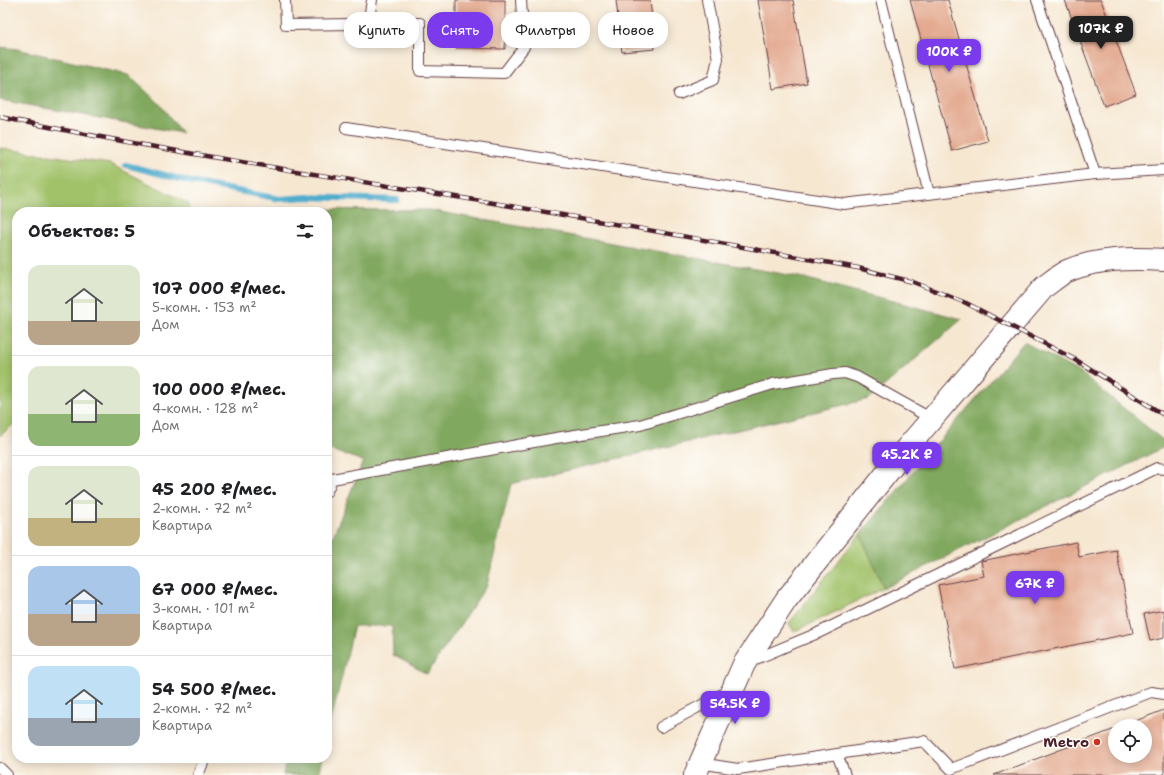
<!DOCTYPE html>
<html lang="ru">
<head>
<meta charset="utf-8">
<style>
	body { margin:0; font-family:"Shantell Sans",sans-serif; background:#f6f6f6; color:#202124; height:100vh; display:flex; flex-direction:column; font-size:15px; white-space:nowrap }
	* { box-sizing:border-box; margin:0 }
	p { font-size:13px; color:#757577 }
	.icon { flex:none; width:22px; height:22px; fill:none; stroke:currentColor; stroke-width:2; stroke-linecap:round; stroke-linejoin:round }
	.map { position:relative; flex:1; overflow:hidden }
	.side { position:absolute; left:12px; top:207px; width:320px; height:556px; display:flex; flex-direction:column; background:#fff; border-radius:16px; box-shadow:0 2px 10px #0003 }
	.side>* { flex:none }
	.top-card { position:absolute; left:344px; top:12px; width:380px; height:36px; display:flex; gap:8px }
	.fabs { position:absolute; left:1108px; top:719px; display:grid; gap:8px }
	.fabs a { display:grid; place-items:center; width:44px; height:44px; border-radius:50%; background:#fff; box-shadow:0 2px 10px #0003; font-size:20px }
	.price { position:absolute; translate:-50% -34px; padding:0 9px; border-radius:8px; background:#7c3aed; color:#fff; font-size:13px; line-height:26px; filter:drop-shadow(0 1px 2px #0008) }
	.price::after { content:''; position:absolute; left:50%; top:24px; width:12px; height:9px; margin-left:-6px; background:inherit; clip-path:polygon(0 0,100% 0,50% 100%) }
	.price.on { background:#222; color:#fff }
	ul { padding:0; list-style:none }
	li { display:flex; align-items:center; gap:12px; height:100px; padding:0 16px }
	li+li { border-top:1px solid #e0e0e0 }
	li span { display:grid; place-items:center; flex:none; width:112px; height:80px; border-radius:12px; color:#555 }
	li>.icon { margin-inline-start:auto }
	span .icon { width:48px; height:48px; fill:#fffc; stroke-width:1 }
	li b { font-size:17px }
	h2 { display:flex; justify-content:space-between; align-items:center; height:48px; padding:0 16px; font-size:17px }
	.tag { padding:0 14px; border-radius:16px; background:#fff; box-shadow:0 2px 10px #0003; font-size:14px; line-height:36px }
	.tag.on { background:#7c3aed; color:#fff }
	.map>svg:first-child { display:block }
	.green { fill:#a2c26a; stroke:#76704a }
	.forest { fill:#81a85e; stroke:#666444 }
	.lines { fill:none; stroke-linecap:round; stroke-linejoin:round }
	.stream { stroke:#4faccd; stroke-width:6 }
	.building { fill:#e3a98f }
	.service-casing { stroke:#643d44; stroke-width:12 }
	.tertiary-casing { stroke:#643d44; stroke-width:24 }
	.service { stroke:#fff; stroke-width:10 }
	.tertiary { stroke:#fff; stroke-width:22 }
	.rail-casing { stroke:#4a1f2b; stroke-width:4.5 }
	.rail { stroke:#fdfcf7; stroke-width:3; stroke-dasharray:9; stroke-linecap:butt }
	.poi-dot { fill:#c8321e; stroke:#fdfcf7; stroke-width:1.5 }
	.labels { text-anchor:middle; stroke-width:3; stroke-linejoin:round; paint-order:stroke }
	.poi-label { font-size:14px; font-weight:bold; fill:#4a1f2b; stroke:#fdfcf7; text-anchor:end }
</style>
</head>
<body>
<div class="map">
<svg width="1164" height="775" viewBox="0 0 1164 775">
	<rect width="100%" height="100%" fill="#fdfcf7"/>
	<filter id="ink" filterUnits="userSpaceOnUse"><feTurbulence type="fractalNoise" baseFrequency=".025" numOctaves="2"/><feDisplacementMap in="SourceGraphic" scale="8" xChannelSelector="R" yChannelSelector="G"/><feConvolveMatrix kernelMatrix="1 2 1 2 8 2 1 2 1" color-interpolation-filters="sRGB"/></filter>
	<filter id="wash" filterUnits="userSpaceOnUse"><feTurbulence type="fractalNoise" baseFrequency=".012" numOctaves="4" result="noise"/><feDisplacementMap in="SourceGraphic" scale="16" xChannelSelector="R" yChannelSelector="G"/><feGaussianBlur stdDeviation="0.9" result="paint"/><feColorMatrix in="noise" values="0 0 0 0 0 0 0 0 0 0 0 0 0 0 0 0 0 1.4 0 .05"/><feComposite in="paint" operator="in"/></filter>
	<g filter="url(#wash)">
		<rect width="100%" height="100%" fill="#f6e7d1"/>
		<g class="green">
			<polygon points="0,148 110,164 188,203 189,212 17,212 17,421 0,436"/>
			<polygon points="860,534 884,588 794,632 789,623"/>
		</g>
		<g class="forest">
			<polygon points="0,47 17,49 128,75 159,103 182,133 0,100"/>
			<polygon points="279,209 429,210 800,277 962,319 869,399 511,484 487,585 427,674 393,655 392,626 354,626 327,738 327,560 331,541 363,461 327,449 327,212 276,212"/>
			<polygon points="1024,342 1082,374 1164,441 1164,447 884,588 860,534"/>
			<polygon points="286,758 322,758 318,775 283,775"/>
		</g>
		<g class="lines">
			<polyline class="stream" points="126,165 191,182 280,199 307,197 397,200"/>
		</g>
		<g id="blocks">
			<g class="building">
				<polygon points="456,0 505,0 505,49 456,48"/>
				<polygon points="616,0 650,0 655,49 622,52"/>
				<polygon points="758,0 793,0 807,83 773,89"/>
				<polygon points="910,0 948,0 988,141 952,151"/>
				<polygon points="1065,0 1101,0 1136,94 1104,106"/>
				<polygon points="1076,542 1079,557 1116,550 1133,633 955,669 938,585 984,576 981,561"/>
				<polygon points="1164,610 1164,638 1150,641 1144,614"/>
				<polygon points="1164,710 1164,775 994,775 1115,729 1115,756 1145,756 1145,726 1122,726"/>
			</g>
		</g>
	</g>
	<g filter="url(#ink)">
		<use href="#blocks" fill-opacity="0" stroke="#643d44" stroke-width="1"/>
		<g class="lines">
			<defs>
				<g id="service">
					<polyline points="285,0 286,25 420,23 420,71 504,73 524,47 521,0"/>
					<polyline points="881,0 929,194"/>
					<polyline points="1037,0 1095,174"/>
					<polyline points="368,25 372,0"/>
					<polyline points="679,94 713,80 718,59 707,0"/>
					<polyline points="346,128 844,204 1095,174 1164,170"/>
					<polyline points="327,491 332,479 556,438 640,425 773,384 833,374 845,373 857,377 932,419"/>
					<polyline points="751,661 818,633 1157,468 1164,469"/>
					<polyline points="661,727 728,691"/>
					<polyline points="837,754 845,775"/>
					<polyline points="699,763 738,769 924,741 951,769 1151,692 1164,694"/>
					<polyline points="0,768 7,775"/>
					<polyline points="198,775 205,758"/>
				</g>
				<path id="tertiary" d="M695,775L744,664L786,600L906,449L1044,287C1051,282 1059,275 1067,271C1097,258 1132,258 1164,260"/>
			</defs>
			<use href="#service" class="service-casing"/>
			<use href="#tertiary" class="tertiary-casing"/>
			<use href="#service" class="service"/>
			<use href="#tertiary" class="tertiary"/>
			<defs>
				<path id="rail" d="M0,117C147,148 296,171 444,195C582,217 720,243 858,268L913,282L966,303L1076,360L1164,415"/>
			</defs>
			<use href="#rail" class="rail-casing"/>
			<use href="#rail" class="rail"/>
		</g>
	</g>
	<circle class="poi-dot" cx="1097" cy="742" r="4"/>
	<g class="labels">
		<g class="poi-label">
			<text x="1089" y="747">Metro</text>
		</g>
	</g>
</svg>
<div class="fabs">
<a><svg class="icon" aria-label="locate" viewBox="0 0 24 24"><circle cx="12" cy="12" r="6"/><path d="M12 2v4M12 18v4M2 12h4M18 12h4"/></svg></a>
</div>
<b class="price on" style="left:1101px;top:50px">107K ₽</b>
<b class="price" style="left:949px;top:73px">100K ₽</b>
<b class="price" style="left:907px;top:476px">45.2K ₽</b>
<b class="price" style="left:1035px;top:605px">67K ₽</b>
<b class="price" style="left:735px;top:725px">54.5K ₽</b>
<div class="top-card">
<a class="tag">Купить</a>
<a class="tag on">Снять</a>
<a class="tag">Фильтры</a>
<a class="tag">Новое</a>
</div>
<section class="side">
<h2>Объектов: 5<svg class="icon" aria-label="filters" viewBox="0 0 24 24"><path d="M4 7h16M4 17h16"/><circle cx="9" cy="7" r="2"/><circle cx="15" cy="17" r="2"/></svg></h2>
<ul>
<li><span style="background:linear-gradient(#dfe7d0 70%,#b9a48a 0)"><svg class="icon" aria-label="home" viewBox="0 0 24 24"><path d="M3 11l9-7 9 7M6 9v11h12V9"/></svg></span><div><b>107 000 ₽/мес.</b><p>5-комн. · 153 m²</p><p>Дом</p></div></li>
<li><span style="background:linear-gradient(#dfe7d0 60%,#8fb573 0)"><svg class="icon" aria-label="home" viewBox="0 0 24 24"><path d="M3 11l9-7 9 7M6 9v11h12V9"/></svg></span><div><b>100 000 ₽/мес.</b><p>4-комн. · 128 m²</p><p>Дом</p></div></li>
<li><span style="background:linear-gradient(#dfe7d0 65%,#c2b280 0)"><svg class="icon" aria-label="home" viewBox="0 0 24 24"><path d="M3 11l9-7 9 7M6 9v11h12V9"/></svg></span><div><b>45 200 ₽/мес.</b><p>2-комн. · 72 m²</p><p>Квартира</p></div></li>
<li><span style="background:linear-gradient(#a9c7e8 60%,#b9a48a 0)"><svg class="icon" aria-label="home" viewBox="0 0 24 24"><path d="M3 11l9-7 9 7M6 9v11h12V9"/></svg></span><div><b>67 000 ₽/мес.</b><p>3-комн. · 101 m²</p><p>Квартира</p></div></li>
<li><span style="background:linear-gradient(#bfe0f5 65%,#9aa5b1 0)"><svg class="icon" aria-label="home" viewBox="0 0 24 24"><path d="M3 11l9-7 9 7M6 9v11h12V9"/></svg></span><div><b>54 500 ₽/мес.</b><p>2-комн. · 72 m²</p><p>Квартира</p></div></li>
</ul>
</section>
</div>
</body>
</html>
